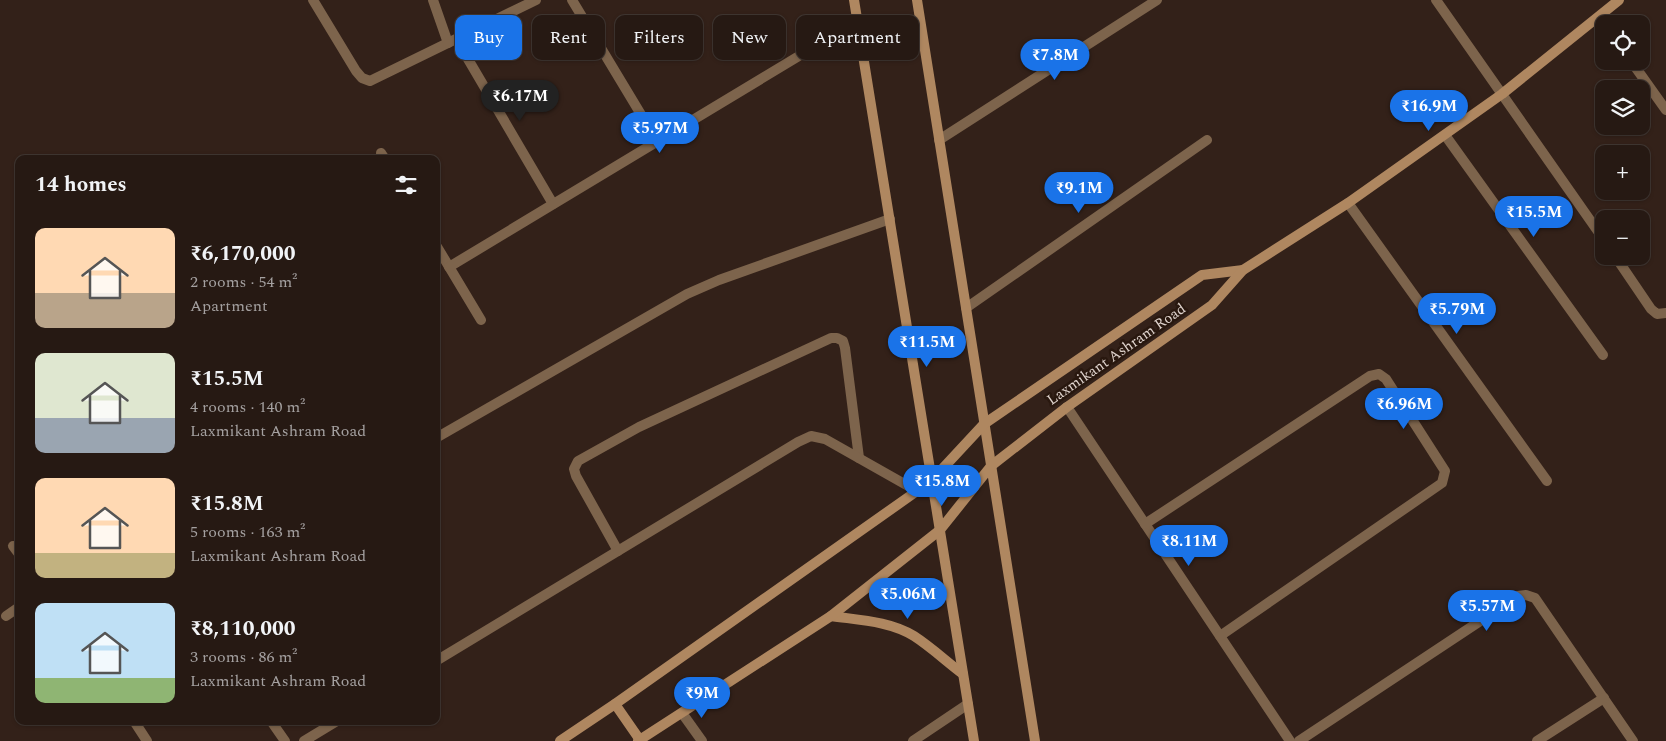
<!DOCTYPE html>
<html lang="en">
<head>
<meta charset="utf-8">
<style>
	body { margin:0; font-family:Spectral,serif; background:#322621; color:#f1f3f6; height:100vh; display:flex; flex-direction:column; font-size:19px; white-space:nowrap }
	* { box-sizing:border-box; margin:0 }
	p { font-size:16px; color:#a4a0a0 }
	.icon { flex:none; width:28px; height:28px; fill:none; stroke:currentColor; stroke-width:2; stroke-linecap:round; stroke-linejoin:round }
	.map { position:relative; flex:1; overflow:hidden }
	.panel { position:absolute; left:15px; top:155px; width:425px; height:570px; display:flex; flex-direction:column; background:#261913; border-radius:10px; box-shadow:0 1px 4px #0004,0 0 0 1px #423833 }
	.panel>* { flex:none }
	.top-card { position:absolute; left:455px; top:15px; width:475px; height:45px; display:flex; gap:10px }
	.controls { position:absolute; left:1595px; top:15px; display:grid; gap:10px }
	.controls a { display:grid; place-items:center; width:55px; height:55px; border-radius:10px; background:#261913; box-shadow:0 1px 4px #0004,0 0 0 1px #423833; font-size:25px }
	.price { position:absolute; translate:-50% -42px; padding:0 11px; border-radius:18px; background:#1a73e8; color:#fff; font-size:16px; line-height:32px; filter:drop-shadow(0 1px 2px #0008) }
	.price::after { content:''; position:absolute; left:50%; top:30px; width:15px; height:11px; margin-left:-8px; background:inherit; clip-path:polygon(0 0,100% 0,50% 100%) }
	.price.on { background:#222; color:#fff }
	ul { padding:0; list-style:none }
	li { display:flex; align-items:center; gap:15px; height:125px; padding:0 20px }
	li span { display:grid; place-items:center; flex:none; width:140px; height:100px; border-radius:10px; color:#555 }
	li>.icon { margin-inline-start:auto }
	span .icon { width:60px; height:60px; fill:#fffc; stroke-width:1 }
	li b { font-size:21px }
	h2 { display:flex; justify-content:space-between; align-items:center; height:60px; padding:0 20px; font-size:21px }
	.tag { padding:0 18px; border-radius:10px; background:#261913; box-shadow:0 1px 4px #0004,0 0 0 1px #423833; font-size:18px; line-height:45px }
	.tag.on { background:#1a73e8; color:#fff }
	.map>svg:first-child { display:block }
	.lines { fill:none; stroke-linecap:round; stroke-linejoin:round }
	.lane { stroke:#7d644c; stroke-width:10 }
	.street { stroke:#7d644c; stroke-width:10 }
	.secondary { stroke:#af8760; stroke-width:10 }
	.labels { text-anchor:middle; stroke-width:5; stroke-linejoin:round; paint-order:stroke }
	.street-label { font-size:15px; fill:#e0d4ce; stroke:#29180f }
</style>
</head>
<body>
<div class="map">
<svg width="1666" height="741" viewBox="0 0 1666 741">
	<rect width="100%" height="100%" fill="#332119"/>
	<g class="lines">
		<g class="lane">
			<polyline points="436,438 687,294 719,280 890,219"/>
			<polyline points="13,546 19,554"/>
			<polyline points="618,551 576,476 574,469 578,461 639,427 831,338 837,338 843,341 845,348 859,458"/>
			<polyline points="6,616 19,607"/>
			<polyline points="436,661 798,442 811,436 825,439 917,491"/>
			<polyline points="134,721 147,741"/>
			<polyline points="271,721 285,741"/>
			<polyline points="304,741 337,721"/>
		</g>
		<g class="street">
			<polyline points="313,0 356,71 362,78 370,81 536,0"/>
			<polyline points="433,0 448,43"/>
			<polyline points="572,0 657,141"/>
			<polyline points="1436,0 1604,240"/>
			<polyline points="465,54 553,204"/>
			<polyline points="1631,61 1666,110"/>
			<polyline points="1445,135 1603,355"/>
			<polyline points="939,140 1157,0"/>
			<polyline points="381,153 385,159"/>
			<polyline points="1348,203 1547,481"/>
			<polyline points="436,245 481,320"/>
			<polyline points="1615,256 1651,309 1657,314 1666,313"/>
			<polyline points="449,267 857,21"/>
			<polyline points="966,308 1207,140"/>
			<polyline points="1067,407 1290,741"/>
			<polyline points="1145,524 1370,376 1379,374 1386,379 1445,471 1442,483 1220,636"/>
			<polyline points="682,713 702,741"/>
			<polyline points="913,741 968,704"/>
			<polyline points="1299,741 1518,596 1526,595 1535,598 1633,741"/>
			<polyline points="1537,741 1604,698"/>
		</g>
		<g class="secondary">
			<polyline points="854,0 974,741"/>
			<polyline points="917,0 1035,741"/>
			<path d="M831,616C858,620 890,621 914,636C931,647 947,662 963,674"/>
			<polyline points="615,704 640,740"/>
			<polyline points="560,741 615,704 917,491 932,480 984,424 1202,275 1243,270"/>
			<polyline points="638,741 831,616 940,530 991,466 1067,407 1212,305 1243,270 1348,203 1502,94 1619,0"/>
		</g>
	</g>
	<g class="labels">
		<g class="street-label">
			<text transform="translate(1116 354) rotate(-35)" y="5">Laxmikant Ashram Road</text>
		</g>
	</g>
</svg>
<div class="controls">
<a><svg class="icon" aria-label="locate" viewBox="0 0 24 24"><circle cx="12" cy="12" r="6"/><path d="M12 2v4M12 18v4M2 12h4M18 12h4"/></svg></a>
<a><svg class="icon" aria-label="layers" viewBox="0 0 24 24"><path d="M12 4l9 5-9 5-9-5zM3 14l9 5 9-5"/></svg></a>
<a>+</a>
<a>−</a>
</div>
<b class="price" style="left:1055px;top:81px">₹7.8M</b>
<b class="price on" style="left:520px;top:122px">₹6.17M</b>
<b class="price" style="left:1429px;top:132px">₹16.9M</b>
<b class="price" style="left:660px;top:154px">₹5.97M</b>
<b class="price" style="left:1079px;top:214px">₹9.1M</b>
<b class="price" style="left:1534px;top:238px">₹15.5M</b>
<b class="price" style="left:1457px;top:335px">₹5.79M</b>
<b class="price" style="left:927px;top:368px">₹11.5M</b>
<b class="price" style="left:1404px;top:430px">₹6.96M</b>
<b class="price" style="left:942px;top:507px">₹15.8M</b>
<b class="price" style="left:1189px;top:567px">₹8.11M</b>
<b class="price" style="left:908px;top:620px">₹5.06M</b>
<b class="price" style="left:1487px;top:632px">₹5.57M</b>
<b class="price" style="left:702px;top:719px">₹9M</b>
<div class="top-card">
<a class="tag on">Buy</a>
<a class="tag">Rent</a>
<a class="tag">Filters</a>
<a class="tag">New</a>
<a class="tag">Apartment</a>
</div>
<section class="panel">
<h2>14 homes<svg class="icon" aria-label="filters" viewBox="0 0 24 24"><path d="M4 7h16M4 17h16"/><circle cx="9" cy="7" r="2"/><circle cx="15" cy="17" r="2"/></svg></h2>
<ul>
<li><span style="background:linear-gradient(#ffd9b3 65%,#b9a48a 0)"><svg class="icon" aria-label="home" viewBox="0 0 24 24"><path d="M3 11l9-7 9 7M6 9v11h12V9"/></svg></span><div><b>₹6,170,000</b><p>2 rooms · 54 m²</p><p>Apartment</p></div></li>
<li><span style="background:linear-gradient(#dfe7d0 65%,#9aa5b1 0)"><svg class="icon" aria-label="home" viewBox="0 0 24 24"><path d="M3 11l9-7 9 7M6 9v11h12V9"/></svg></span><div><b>₹15.5M</b><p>4 rooms · 140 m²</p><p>Laxmikant Ashram Road</p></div></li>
<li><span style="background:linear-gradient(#ffd9b3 75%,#c2b280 0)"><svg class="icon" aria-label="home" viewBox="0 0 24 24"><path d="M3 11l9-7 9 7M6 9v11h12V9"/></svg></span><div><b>₹15.8M</b><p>5 rooms · 163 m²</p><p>Laxmikant Ashram Road</p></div></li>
<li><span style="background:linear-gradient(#bfe0f5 75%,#8fb573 0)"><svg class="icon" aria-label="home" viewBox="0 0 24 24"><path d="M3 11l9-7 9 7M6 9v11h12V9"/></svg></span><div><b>₹8,110,000</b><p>3 rooms · 86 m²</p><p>Laxmikant Ashram Road</p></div></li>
</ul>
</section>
</div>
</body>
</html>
